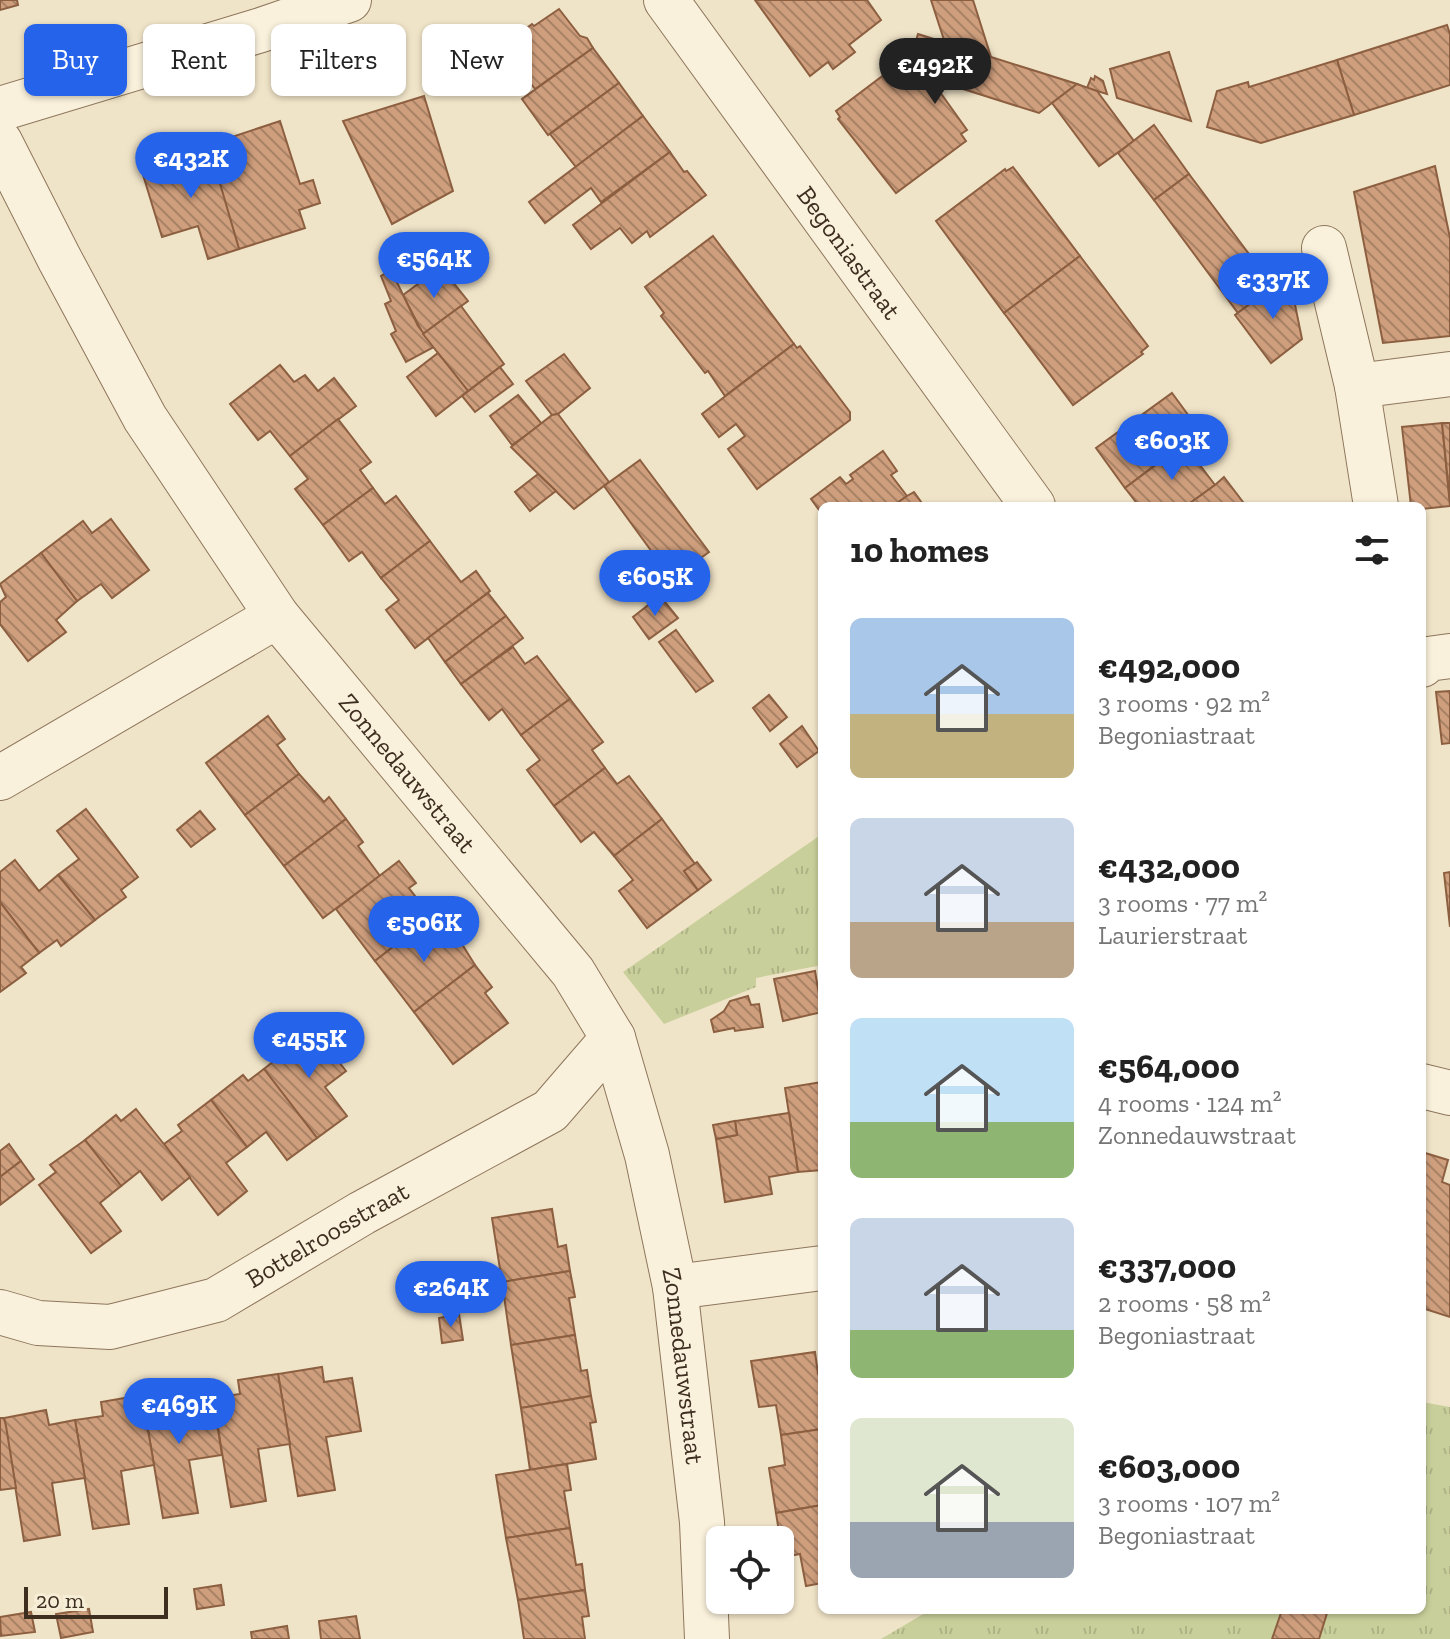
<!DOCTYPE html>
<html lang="en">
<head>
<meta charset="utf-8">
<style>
	body { margin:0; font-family:"Zilla Slab",serif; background:#f6f6f6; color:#222; height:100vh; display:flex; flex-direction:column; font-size:30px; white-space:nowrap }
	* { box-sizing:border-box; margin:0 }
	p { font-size:26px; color:#767676 }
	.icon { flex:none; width:44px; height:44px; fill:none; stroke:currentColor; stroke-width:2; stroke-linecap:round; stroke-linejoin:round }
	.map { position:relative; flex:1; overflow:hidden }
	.side { position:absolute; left:818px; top:502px; width:608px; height:1112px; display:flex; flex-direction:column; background:#fff; border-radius:12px; box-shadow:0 2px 6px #0004 }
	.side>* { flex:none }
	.guide { position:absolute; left:24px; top:24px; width:674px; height:72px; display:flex; gap:16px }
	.fabs { position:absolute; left:706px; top:1526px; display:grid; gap:16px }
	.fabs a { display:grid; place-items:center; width:88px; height:88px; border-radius:12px; background:#fff; box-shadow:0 2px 6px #0004; font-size:40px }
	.scale { position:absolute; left:24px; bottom:20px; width:144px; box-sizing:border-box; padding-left:8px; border:4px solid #3d2e20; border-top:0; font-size:22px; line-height:28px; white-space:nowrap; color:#3d2e20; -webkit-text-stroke:6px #f7eed8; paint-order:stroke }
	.price { position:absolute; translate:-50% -68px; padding:0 18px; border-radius:28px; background:#2563eb; color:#fff; font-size:26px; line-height:52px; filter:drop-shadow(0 2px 4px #0008) }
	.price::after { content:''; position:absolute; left:50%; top:48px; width:24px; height:18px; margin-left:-12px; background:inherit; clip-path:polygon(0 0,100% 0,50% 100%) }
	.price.on { background:#222; color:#fff }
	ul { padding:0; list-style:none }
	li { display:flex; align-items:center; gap:24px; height:200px; padding:0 32px }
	li span { display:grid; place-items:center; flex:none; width:224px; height:160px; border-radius:12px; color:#555 }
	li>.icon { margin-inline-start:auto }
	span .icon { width:96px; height:96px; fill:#fffc; stroke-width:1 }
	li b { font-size:34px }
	h2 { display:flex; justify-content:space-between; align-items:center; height:96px; padding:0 32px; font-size:34px }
	.pill { padding:0 28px; border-radius:12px; background:#fff; box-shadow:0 2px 6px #0004; font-size:28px; line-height:72px }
	.pill.on { background:#2563eb; color:#fff }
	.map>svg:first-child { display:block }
	.grass { fill:url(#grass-tufts) }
	.building { fill:url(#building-back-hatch); stroke:#8d5f41; stroke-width:2 }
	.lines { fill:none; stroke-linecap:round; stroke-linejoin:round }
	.minor-casing { stroke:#8d765c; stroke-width:46 }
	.minor { stroke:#faf1dc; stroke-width:44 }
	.labels { text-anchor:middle; stroke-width:6; stroke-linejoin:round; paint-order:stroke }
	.street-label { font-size:26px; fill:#3d2e20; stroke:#f7eed8 }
</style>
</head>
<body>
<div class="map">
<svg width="1450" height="1639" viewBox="0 0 1450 1639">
	<defs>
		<pattern id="grass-tufts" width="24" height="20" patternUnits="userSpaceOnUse" patternTransform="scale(2)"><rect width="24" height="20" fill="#c9cf9b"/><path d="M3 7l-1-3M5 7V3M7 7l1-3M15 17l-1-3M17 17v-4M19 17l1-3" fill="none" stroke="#aeb285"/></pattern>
		<pattern id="building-back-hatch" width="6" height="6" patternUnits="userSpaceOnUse" patternTransform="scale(2)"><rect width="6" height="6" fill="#cf9f7d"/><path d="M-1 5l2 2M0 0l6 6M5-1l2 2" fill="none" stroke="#a98266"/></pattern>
	</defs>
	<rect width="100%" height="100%" fill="#f0e4c8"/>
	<g class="grass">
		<polygon points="822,834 822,965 756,978 756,987 664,1024 623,972"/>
		<polygon points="1422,1402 1450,1407 1450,1639 881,1639 930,1610 1422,1610"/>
	</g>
	<g class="building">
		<polygon points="0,0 17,0 18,5 0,10"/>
		<polygon points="755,0 867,0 881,20 849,45 855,52 833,69 828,62 810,76"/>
		<polygon points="931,0 973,0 991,57 945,43"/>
		<polygon points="559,9 580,36 587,38 593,48 535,89 524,75 513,85 490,55 532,24 534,26"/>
		<polygon points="1447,25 1450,34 1450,85 1354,115 1337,60"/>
		<polygon points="918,34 991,57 1077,84 1039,113 941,82 944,72 920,64 967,130 961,134 966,141 896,193 838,119 840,117 836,111 905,59 909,64"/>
		<polygon points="593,48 619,83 548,135 522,99"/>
		<polygon points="1169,52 1191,121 1117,98 1110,69"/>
		<polygon points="1337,60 1354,115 1261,143 1207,127 1217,91 1248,82 1249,87"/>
		<polygon points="1095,76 1103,81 1107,94 1087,88 1091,78 1094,80"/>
		<polygon points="619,83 643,116 576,167 550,134"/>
		<polygon points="1077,84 1097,91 1134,141 1099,166 1052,103"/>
		<polygon points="424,96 453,191 392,224 343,121"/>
		<polygon points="643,116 670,152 601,202 591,188 545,223 529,202"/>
		<polygon points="280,121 300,184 313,180 320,203 299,210 305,228 239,249 208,145"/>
		<polygon points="1154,125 1189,174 1154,200 1118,153"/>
		<polygon points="210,149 239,249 208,259 198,226 162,237 140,165 181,152 182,158"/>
		<polygon points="670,152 684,172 687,171 706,195 650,237 647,231 632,243 620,228 591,249 573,225"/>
		<polygon points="1435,166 1450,238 1450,336 1383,343 1354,192"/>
		<polygon points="1013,167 1080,256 1004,313 936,221 1005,169 1006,171"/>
		<polygon points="1189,174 1273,286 1238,313 1154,200"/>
		<polygon points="713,236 794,344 725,396 708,371 705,373 661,316 664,313 645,287"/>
		<polygon points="1080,256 1148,346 1141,352 1143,354 1073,405 1004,313"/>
		<polygon points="441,267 468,301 423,334 403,295"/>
		<polygon points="391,270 418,326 434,347 406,362 391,334 396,331 385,304 391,301 381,276"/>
		<polygon points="1289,275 1302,339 1271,363 1235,315"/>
		<polygon points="461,306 504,364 468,391 423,334"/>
		<polygon points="794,344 797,348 800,346 850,412 850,420 757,489 728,449 745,436 736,424 719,437 702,414"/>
		<polygon points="438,353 468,391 436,416 407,377"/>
		<polygon points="564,354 590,388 558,414 552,415 526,381"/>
		<polygon points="280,365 294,382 305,375 318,391 334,378 356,406 290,456 270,431 258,440 230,404"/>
		<polygon points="500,367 513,384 475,412 462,396"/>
		<polygon points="1172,393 1200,431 1125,488 1096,448"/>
		<polygon points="518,395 542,424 512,445 490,416"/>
		<polygon points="558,414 609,482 574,509 511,447 552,415"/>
		<polygon points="338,419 371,462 360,470 373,488 323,525 295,489 308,479 290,456"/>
		<polygon points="1442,423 1450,506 1422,509 1422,506 1411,506 1402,427"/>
		<polygon points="1442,423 1450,423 1450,501"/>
		<polygon points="1184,444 1215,485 1186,506 1139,506 1125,488"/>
		<polygon points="883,451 897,471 891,475 907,496 893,506 822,506 822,514 811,499 840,477 846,484 853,479 850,475"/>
		<polygon points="640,460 709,552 657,590 645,575 660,563 604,486"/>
		<polygon points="538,474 556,491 530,511 515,492"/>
		<polygon points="1224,477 1246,506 1186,506 1215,485"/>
		<polygon points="373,488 385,504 396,496 430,541 381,578 362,552 349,561 323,525"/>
		<polygon points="914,492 924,506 893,506 907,496"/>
		<polygon points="111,519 149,570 112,598 101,584 77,601 41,553 83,521 92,533"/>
		<polygon points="430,541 461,582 476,571 490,591 415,648 386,610 399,600 381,578"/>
		<polygon points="41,553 77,601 56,620 66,632 28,661 0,624 0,602 6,597 0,584"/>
		<polygon points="488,593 506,616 445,662 428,638"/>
		<polygon points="660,596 678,618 649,639 633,617"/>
		<polygon points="506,616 523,638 461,684 445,662"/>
		<polygon points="676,630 713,681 696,692 659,642"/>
		<polygon points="513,647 525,664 537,656 570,699 521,735 502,709 489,720 461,684"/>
		<polygon points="1450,691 1450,743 1442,744 1436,692"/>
		<polygon points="769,695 787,717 770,731 753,708"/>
		<polygon points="570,699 603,742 592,750 605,768 554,806 527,770 540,760 521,735"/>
		<polygon points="268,716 285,739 277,745 299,774 245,815 206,763"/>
		<polygon points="802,726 819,751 797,767 780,744"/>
		<polygon points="605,768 617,784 629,776 662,819 614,856 594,832 581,842 554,806"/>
		<polygon points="299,774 324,802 329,797 346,819 284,866 245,815"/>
		<polygon points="86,809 138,877 121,890 126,897 95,920 58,875 79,859 57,831"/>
		<polygon points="200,811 215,829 191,847 177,830"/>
		<polygon points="346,819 363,842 358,846 380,876 323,918 284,866"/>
		<polygon points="662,819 695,864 684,871 698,890 647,928 619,891 633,880 614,856"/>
		<polygon points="15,860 39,891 58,875 95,920 61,946 57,940 39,953 0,902 0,872"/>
		<polygon points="399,861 416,883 409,888 431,917 375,961 336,909"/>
		<polygon points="697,862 711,880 698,890 684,871"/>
		<polygon points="1450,872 1450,927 1444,873"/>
		<polygon points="0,902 39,953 21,967 26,973 0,992"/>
		<polygon points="431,917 453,946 460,941 475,965 414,1012 375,961"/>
		<polygon points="475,965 492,987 485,993 508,1023 453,1064 414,1012"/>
		<polygon points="815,971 822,1012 783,1021 774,979"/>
		<polygon points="748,996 751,1005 759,1004 763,1027 735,1031 734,1028 714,1032 711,1020 724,1011 730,1001"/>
		<polygon points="311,1026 346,1071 325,1087 347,1116 317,1138 264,1069 280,1056 277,1051"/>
		<polygon points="264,1069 317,1138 287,1160 266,1132 247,1147 211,1100 243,1075 248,1081"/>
		<polygon points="822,1082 822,1170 798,1172 785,1088"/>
		<polygon points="211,1100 247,1147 226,1163 247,1191 218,1215 164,1144 182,1131 178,1125"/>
		<polygon points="136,1109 190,1177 162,1200 140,1171 121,1186 85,1140 116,1115 121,1121"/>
		<polygon points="789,1113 798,1172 769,1177 772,1194 725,1202 716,1139 737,1135 735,1121"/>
		<polygon points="735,1121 737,1135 716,1139 713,1125"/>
		<polygon points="85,1140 121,1186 100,1203 121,1231 91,1253 39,1185 56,1172 50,1165"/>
		<polygon points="9,1144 21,1161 0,1177 0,1151"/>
		<polygon points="1422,1152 1448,1160 1442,1182 1450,1185 1450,1317 1422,1308"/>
		<polygon points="21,1161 34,1179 0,1205 0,1177"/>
		<polygon points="552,1209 558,1247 566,1245 570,1271 502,1282 492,1218"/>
		<polygon points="570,1271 575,1297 569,1298 575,1335 511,1345 502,1282"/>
		<polygon points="459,1314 463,1340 442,1343 439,1318"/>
		<polygon points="575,1335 581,1371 587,1370 591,1396 521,1408 511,1345"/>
		<polygon points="815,1352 818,1374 822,1373 822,1429 781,1435 776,1405 759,1407 751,1361"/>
		<polygon points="322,1367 324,1382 352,1378 361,1431 326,1437 335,1490 298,1496 278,1374"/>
		<polygon points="278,1374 290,1444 258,1449 266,1501 231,1507 213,1398 240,1394 238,1380"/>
		<polygon points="183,1388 186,1403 213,1398 222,1455 189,1460 198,1513 163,1518 142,1395"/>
		<polygon points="142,1395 154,1465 121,1471 129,1524 93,1529 75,1420 103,1416 101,1402"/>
		<polygon points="591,1396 596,1422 590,1423 596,1459 530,1470 521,1408"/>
		<polygon points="46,1410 49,1425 75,1420 85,1478 52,1483 60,1535 24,1541 4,1418"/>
		<polygon points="0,1418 4,1418 6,1426 16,1488 0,1490"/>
		<polygon points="822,1429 822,1505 776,1513 769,1468 785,1465 781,1435"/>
		<polygon points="567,1464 571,1490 564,1491 570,1528 506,1538 496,1475"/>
		<polygon points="822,1505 822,1583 806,1586 800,1554 783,1557 776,1513"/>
		<polygon points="570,1528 576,1565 582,1564 585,1590 518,1600 506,1538"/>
		<polygon points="221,1585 224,1605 197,1609 194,1589"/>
		<polygon points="585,1590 589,1616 582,1617 585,1639 524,1639 518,1600"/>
		<polygon points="89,1609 93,1632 61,1638 56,1614"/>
		<polygon points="1282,1610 1328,1610 1319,1639 1272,1639"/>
		<polygon points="31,1612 35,1632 1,1636 0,1617"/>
		<polygon points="356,1616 360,1639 321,1639 319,1621"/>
		<polygon points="287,1626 289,1639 252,1639 251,1632"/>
	</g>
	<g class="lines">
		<defs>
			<g id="minor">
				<path id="s1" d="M666,0L1033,506"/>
				<polyline points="0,109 261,30 349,0"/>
				<path id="s2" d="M0,142L59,258L145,418L277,616L573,972L613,1038L647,1155L675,1287L702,1522L707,1639"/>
				<polyline points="1324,248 1357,386"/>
				<polyline points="1376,506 1357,386 1450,374"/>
				<polyline points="1422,665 1428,659 1450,656"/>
				<polyline points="0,778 277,616"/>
				<polyline points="1422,1086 1450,1093"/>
				<polyline points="675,1287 822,1268"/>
				<path id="s3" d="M0,1312L38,1323L110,1327L216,1300L362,1213L550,1111L613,1038"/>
			</g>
		</defs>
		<use href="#minor" class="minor-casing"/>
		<use href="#minor" class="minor"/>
	</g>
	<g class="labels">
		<g class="street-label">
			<text dy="9" stroke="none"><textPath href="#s1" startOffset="312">Begoniastraat</textPath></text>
			<text dy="9" stroke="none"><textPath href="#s2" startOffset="754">Zonnedauwstraat</textPath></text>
			<text dy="9" stroke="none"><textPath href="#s3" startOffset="350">Bottelroosstraat</textPath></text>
			<text dy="9" stroke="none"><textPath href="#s2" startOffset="1426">Zonnedauwstraat</textPath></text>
		</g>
	</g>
</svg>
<div class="fabs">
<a><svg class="icon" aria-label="locate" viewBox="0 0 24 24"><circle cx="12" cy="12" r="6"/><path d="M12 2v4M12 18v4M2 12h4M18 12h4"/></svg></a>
</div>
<div class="scale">20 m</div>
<b class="price on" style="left:935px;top:106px">€492K</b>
<b class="price" style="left:191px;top:200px">€432K</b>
<b class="price" style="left:434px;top:300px">€564K</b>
<b class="price" style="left:1273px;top:321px">€337K</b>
<b class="price" style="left:1172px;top:482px">€603K</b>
<b class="price" style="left:655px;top:618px">€605K</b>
<b class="price" style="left:424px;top:964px">€506K</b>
<b class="price" style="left:309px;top:1080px">€455K</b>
<b class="price" style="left:451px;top:1329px">€264K</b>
<b class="price" style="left:179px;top:1446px">€469K</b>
<div class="guide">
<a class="pill on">Buy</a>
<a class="pill">Rent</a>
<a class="pill">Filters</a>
<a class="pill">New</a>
</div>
<section class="side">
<h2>10 homes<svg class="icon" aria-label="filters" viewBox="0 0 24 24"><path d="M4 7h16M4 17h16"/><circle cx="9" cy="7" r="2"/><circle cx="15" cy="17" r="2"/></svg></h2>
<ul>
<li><span style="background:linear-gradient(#a9c7e8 60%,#c2b280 0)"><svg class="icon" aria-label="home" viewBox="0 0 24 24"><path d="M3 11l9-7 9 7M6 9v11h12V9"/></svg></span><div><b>€492,000</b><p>3 rooms · 92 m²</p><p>Begoniastraat</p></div></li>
<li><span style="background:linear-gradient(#c9d6e8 65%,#b9a48a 0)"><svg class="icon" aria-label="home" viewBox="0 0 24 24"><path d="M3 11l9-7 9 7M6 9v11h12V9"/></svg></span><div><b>€432,000</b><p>3 rooms · 77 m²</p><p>Laurierstraat</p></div></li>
<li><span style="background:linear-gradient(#bfe0f5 65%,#8fb573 0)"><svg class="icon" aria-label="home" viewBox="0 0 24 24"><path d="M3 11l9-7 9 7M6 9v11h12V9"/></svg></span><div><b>€564,000</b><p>4 rooms · 124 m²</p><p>Zonnedauwstraat</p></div></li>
<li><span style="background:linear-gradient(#c9d6e8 70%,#8fb573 0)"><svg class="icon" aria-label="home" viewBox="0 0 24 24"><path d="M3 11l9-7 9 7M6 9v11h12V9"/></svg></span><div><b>€337,000</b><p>2 rooms · 58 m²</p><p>Begoniastraat</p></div></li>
<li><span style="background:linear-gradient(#dfe7d0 65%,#9aa5b1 0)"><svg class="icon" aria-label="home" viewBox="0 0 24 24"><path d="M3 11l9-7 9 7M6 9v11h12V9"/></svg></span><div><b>€603,000</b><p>3 rooms · 107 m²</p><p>Begoniastraat</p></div></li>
</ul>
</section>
</div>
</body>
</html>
